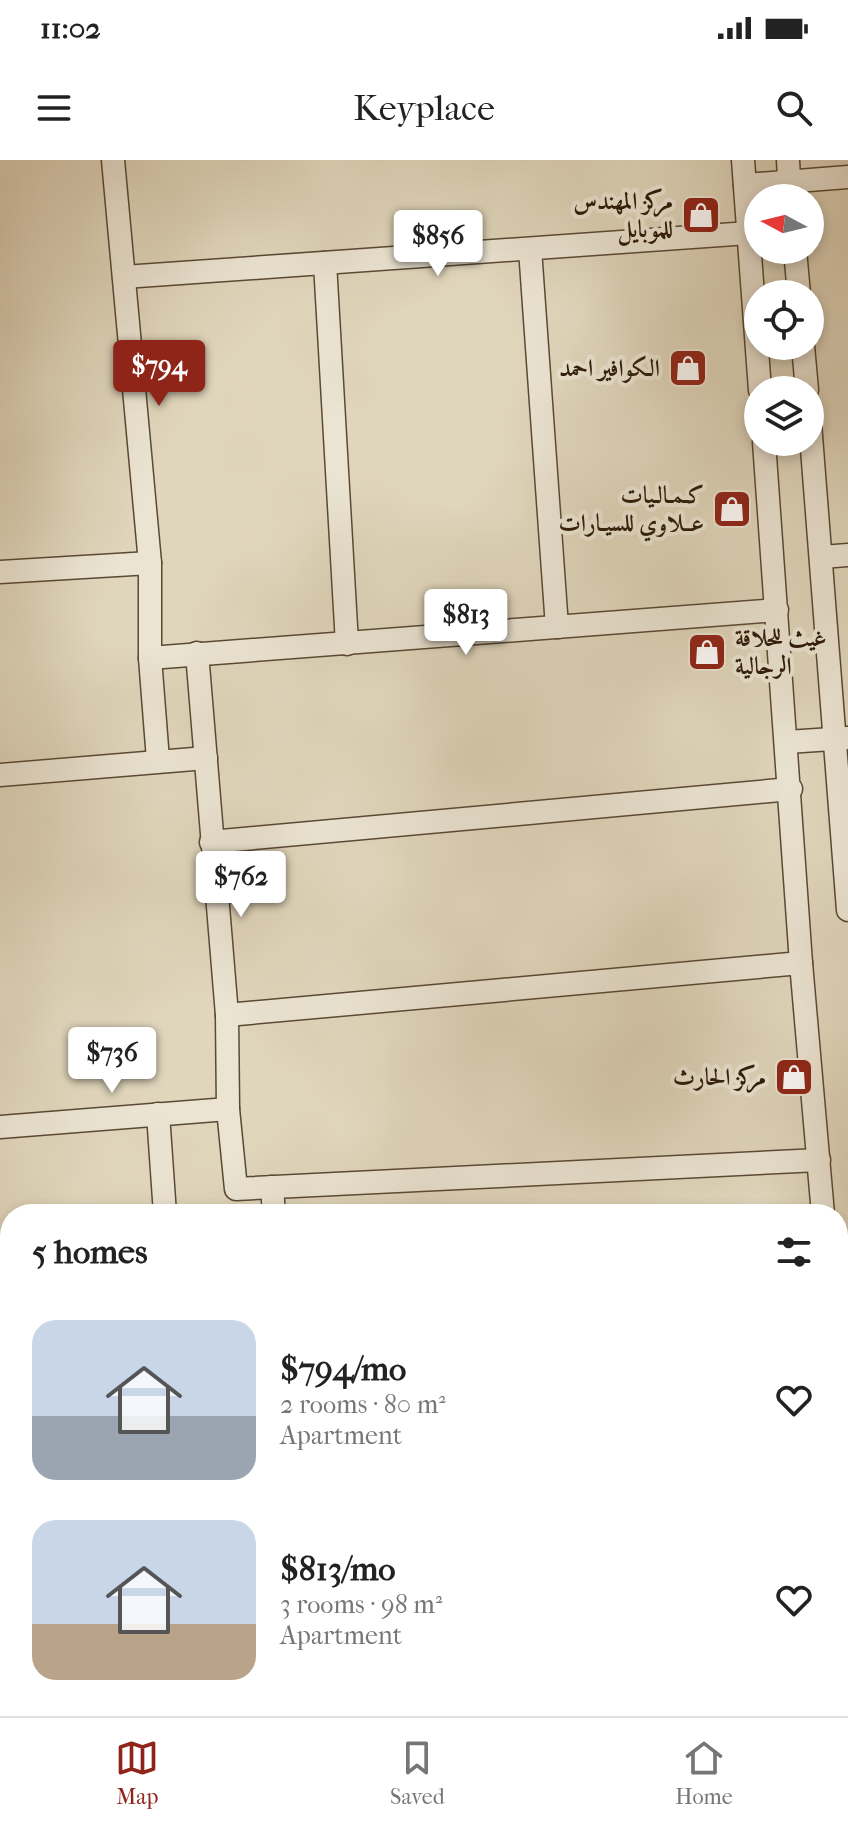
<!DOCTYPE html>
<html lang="en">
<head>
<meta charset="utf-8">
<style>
	body { margin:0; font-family:"IM FELL French Canon",Amiri,serif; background:#f6f6f6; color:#222; height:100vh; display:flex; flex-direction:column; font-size:30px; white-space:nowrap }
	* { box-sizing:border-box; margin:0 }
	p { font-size:26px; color:#767676 }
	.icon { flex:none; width:44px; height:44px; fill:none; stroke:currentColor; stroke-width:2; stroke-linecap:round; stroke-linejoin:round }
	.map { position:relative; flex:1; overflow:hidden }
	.side { position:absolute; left:0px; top:1044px; width:848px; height:512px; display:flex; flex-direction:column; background:#fff; border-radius:32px 32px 0 0; box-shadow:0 4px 12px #0003 }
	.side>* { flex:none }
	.needle { width:52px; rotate:277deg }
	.buttons { position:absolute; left:744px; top:24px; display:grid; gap:16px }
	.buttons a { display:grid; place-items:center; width:80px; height:80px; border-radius:50%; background:#fff; box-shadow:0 4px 12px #0003; font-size:40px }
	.price { position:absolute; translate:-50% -68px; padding:0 18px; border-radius:8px; background:#fff; color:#222; font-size:26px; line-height:52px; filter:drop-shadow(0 2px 4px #0008) }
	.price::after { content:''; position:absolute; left:50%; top:48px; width:24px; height:18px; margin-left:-12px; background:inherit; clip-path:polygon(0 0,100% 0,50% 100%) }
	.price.current { background:#8f2418; color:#fff }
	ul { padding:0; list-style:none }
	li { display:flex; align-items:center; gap:24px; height:200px; padding:0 32px }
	li span { display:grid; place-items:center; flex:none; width:224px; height:160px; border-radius:24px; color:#555 }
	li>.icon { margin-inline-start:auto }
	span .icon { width:96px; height:96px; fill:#fffc; stroke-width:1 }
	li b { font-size:34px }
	h2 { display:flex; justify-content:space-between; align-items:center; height:96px; padding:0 32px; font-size:34px }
	.status { display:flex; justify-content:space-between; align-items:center; height:56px; padding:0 40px; background:#fff; direction:ltr }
	.status svg { height:22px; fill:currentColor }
	header { display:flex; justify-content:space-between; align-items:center; height:104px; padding:0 32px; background:#fff; font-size:36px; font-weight:600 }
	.dock { display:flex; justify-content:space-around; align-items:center; height:112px; border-top:2px solid #e0e0e0; background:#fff; font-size:22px; color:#767676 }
	.dock a { display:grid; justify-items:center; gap:4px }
	.dock .current { color:#8f2418 }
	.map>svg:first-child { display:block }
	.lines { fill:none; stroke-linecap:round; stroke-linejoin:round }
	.street-casing { stroke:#5a4934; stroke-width:25 }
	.street { stroke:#ebe4d3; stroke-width:22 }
	.labels { text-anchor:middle; stroke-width:8; stroke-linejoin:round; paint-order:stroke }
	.poi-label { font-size:24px; font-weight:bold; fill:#2d1a07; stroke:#ebe4d3; text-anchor:end }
</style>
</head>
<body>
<div class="status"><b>11:02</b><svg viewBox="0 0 49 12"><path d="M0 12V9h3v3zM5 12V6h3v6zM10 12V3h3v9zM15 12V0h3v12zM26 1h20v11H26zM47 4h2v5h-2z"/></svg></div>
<header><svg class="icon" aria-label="menu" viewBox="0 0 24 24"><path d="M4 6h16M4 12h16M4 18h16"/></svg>Keyplace<svg class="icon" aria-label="search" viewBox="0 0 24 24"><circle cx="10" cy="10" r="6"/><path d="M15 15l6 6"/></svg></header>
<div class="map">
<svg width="848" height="1556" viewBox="0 0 848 1556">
	<rect width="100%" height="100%" fill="#e0d6bc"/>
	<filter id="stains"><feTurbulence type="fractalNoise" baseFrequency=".0025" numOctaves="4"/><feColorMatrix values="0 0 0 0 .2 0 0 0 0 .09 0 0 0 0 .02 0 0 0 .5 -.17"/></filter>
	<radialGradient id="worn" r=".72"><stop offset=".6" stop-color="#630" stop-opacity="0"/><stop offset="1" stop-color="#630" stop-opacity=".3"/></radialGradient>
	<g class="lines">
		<defs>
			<g id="street">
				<polyline points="113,0 150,403 150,498 158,600"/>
				<polyline points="743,0 760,230"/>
				<polyline points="788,0 790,38"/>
				<polyline points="745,25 848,17"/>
				<polyline points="530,89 557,467"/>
				<polyline points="795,90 799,134"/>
				<polyline points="325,103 347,484"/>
				<polyline points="124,117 749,73"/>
				<polyline points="803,186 807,230"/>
				<polyline points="810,263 848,750"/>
				<polyline points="764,282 801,803 823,1054"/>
				<polyline points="822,397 848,395"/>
				<polyline points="0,412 150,403"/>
				<polyline points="197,493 227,855 228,949 236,1029 819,1000"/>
				<polyline points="150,498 777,450"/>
				<polyline points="787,582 847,578"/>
				<polyline points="0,615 206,598"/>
				<polyline points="211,682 791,629"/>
				<polyline points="227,855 801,803"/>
				<polyline points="158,954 165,1054"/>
				<polyline points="0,967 228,949"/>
				<polyline points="272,1027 274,1054"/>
				<polyline points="0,1236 10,1235"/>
				<polyline points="838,1243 848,1371"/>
				<polyline points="193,1546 193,1556"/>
				<polyline points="341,1546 342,1556"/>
				<polyline points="488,1546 488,1556"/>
				<polyline points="628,1546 628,1556"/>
			</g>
		</defs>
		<use href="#street" class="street-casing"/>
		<use href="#street" class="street"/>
	</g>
	<defs>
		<symbol id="shop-square" viewBox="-11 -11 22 22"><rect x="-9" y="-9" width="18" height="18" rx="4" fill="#8f2418" stroke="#ebe4d3"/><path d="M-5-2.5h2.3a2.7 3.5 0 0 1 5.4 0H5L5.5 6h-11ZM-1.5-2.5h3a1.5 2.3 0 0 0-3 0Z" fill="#fff"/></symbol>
	</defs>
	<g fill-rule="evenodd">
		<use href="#shop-square" x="679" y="33" width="44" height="44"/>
		<use href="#shop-square" x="666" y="186" width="44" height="44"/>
		<use href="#shop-square" x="710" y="327" width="44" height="44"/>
		<use href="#shop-square" x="685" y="470" width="44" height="44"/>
		<use href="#shop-square" x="772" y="895" width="44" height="44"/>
	</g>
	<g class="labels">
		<g class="poi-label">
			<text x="673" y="49">مركز المهندس<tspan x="673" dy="28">للموبايل</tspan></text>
			<text x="660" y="216">الكوافير احمد</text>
			<text x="704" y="343">كـمـالـيات<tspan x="704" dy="28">عــلاوي للسيـارات</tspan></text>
			<text x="735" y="486" text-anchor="start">غيث للحلاقة<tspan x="735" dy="28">الرجالية</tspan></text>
			<text x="766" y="925">مركز الحارث</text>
		</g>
	</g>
	<rect width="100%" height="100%" filter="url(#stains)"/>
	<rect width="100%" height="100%" fill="url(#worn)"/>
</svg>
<div class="buttons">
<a><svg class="needle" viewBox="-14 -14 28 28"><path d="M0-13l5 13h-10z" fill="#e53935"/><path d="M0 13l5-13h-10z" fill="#767676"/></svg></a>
<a><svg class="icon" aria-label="locate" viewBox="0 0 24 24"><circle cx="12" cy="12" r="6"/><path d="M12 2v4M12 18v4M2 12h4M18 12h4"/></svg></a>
<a><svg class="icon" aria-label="layers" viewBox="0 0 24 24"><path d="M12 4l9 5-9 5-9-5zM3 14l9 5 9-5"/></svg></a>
</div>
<b class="price" style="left:438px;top:118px">$856</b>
<b class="price current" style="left:159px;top:248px">$794</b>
<b class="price" style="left:466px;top:497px">$813</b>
<b class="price" style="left:241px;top:759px">$762</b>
<b class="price" style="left:112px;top:935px">$736</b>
<section class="side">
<h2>5 homes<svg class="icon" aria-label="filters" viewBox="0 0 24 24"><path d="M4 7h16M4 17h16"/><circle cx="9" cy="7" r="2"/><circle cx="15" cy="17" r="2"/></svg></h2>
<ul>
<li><span style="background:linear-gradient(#c9d6e8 60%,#9aa5b1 0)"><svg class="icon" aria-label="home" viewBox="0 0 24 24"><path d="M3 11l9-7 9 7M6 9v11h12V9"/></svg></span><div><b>$794/mo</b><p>2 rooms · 80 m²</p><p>Apartment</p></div><svg class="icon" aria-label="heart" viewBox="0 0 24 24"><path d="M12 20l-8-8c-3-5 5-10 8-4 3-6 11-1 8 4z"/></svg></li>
<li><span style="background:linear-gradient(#c9d6e8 65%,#b9a48a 0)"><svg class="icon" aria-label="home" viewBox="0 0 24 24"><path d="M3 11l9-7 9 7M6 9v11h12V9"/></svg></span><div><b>$813/mo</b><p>3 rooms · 98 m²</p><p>Apartment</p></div><svg class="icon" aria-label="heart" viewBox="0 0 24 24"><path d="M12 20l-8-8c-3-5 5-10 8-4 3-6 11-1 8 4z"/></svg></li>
</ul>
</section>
</div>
<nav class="dock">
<a class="current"><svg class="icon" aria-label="map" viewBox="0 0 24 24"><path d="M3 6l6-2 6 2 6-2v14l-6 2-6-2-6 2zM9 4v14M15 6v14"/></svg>Map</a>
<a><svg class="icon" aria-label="saved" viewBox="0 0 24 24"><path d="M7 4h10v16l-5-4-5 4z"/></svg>Saved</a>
<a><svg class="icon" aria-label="home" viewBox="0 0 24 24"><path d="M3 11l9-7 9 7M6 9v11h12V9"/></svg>Home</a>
</nav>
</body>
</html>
